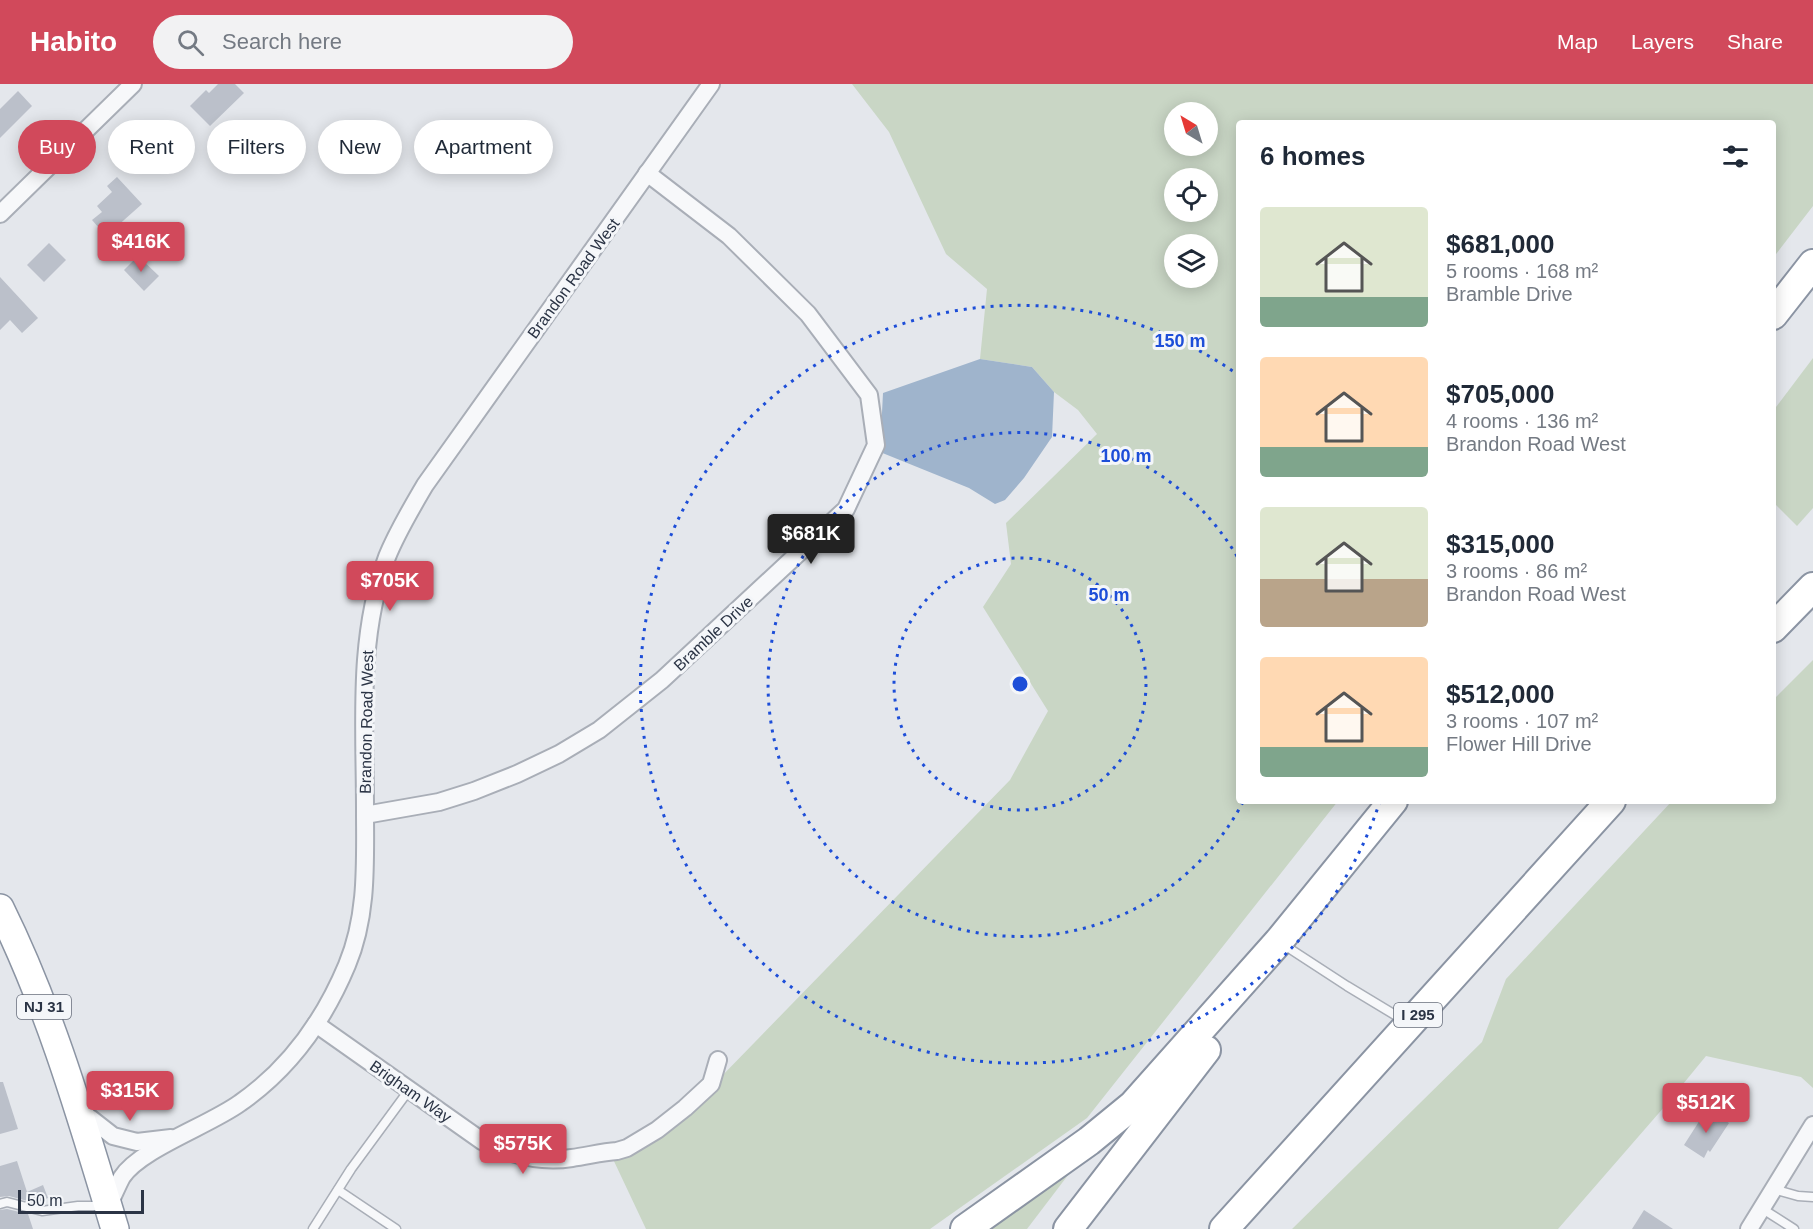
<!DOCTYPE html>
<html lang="en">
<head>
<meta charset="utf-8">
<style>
	body { margin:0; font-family:Helvetica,sans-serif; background:#f2f2f3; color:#1f2937; height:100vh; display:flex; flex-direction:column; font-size:22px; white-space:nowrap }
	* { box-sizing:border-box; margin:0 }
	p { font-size:20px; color:#747a83 }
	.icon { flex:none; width:33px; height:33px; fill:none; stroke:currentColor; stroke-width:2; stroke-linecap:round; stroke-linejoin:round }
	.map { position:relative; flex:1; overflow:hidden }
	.side { position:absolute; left:1236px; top:36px; width:540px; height:684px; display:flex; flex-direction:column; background:#fff; border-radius:6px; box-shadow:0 3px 15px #0003 }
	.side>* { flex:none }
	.guide { position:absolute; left:18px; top:36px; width:570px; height:54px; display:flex; gap:12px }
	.needle { width:39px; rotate:322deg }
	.fabs { position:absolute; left:1164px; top:18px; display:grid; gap:12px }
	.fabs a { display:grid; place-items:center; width:54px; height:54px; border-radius:50%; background:#fff; box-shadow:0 3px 15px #0003; font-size:30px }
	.scale { position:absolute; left:18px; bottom:15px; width:126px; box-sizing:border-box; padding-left:6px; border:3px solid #2b3445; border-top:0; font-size:16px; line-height:21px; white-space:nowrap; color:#2b3445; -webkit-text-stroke:4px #f4f6f9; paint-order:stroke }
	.price { position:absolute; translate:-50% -51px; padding:0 14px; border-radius:6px; background:#d1495b; color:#fff; font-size:20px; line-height:39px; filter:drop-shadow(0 2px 3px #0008) }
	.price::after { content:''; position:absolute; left:50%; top:36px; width:18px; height:14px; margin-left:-9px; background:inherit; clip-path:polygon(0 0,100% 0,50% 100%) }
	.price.active { background:#222; color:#fff }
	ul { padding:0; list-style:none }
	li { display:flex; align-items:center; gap:18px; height:150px; padding:0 24px }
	li span { display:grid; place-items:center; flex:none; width:168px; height:120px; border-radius:6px; color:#555 }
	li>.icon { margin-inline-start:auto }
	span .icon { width:72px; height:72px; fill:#fffc; stroke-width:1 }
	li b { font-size:26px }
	h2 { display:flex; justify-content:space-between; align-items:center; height:72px; padding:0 24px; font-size:26px }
	.chip { padding:0 21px; border-radius:27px; background:#fff; box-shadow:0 3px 15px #0003; font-size:21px; line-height:54px }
	.chip.active { background:#d1495b; color:#fff }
	header { display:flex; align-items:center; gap:36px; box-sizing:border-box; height:84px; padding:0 30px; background:#d1495b; color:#fff }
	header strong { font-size:28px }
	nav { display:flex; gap:33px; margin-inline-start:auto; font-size:21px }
	.search { width:420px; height:54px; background:#f2f2f3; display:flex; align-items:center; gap:15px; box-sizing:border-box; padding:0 21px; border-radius:33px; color:#747a83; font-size:22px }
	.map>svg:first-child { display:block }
	.green { fill:#c9d6c5; fill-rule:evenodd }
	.water { fill:#9fb4cc }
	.building { fill:#bbc0ca }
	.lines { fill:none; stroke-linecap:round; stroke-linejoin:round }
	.service-casing { stroke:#a9aeb7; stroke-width:11 }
	.minor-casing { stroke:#a9aeb7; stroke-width:20 }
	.trunk-casing { stroke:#8b94a3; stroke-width:30 }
	.motorway-casing { stroke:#8b94a3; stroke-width:32 }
	.service { stroke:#f7f8fa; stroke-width:8 }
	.minor { stroke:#f7f8fa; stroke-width:16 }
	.trunk { stroke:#fff; stroke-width:27 }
	.motorway { stroke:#fff; stroke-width:28 }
	.ring { fill:none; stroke:#1d4ed8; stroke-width:3; stroke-dasharray:3 6 }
	.labels { text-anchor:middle; stroke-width:6; stroke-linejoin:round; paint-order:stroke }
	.shield { fill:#f4f6f9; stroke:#676e7b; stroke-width:1.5 }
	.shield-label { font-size:15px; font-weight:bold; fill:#2b3445 }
	.street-label { font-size:16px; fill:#2b3445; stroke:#f4f6f9 }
	.centre { fill:#1d4ed8; stroke:#f4f6f9; stroke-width:3 }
	.ring-label { font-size:18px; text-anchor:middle; font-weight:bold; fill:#1d4ed8; stroke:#f4f6f9; stroke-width:6; stroke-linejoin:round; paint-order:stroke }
</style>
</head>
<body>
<header>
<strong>Habito</strong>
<div class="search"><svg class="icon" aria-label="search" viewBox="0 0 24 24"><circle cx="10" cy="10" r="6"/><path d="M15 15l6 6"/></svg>Search here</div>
<nav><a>Map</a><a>Layers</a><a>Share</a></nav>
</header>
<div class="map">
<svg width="1813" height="1145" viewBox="0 0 1813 1145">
	<rect width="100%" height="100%" fill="#e4e7ec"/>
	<g class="green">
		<path d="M852,0H1813V122L1773,174V39H1239V717H1338L1087,1034L930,1145H646L612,1073L678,1037L1010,696L1048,627L983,523L1011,480L1006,439L1097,350L1078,326L1054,308L1032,283L980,275L987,205L946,170L889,48ZM1174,28H1208V62H1174ZM1174,94H1208V128H1174ZM1174,160H1208V194H1174Z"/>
		<polygon points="1813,274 1813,424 1797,442 1773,418 1773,327"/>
		<polygon points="1813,576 1813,1004 1801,993 1706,972 1665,1022 1558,1145 1292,1145 1482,958 1506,895 1672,717 1773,717 1773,616"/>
		<polygon points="1078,1078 1027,1145 983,1145"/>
	</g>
	<polygon class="water" points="980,275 1032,283 1054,308 1052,353 1024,394 1005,416 995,420 969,404 880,368 883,309"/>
	<g class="building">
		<polygon points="218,0 235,0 244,9 210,42 190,22 206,6 209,9"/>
		<polygon points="18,7 32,22 0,54 0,25"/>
		<polygon points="143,52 159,65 142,86 126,73"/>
		<polygon points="117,93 142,120 106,152 92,136 102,128 97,122 112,108 107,102"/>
		<polygon points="49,159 66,176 44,198 27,181"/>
		<polygon points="138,172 159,192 144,207 124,186"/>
		<polygon points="0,193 38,234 22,249 10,236 0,246"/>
		<polygon points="0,998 3,998 18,1045 0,1050"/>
		<polygon points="1707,1025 1729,1039 1710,1068 1708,1066 1704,1074 1684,1061"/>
		<polygon points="17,1077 27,1108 43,1101 48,1114 35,1119 9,1112 0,1113 0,1082"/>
		<polygon points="7,1125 28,1130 33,1145 0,1145 0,1126"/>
		<polygon points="1644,1126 1673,1145 1632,1145"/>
	</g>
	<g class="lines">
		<defs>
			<g id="service">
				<polyline points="1281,859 1347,902 1405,937"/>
				<polyline points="1773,1105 1798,1112 1813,1113"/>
				<polyline points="338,1106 396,1145"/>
				<polyline points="0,1120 7,1118 42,1127 78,1122 105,1122"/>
				<polyline points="1761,1124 1794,1145"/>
				<polyline points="313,1145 351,1085 409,1006"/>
			</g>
			<g id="minor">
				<polyline points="0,130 133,0"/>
				<polyline points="365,731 439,718 474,707 517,690 559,670 599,646 662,596 846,425 876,361 869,311 808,230 729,152 647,89"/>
				<path d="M316,940L482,1057C510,1071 540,1079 572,1074C587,1072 602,1068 617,1067L627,1064L657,1046L685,1024L711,1000L718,976"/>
				<polyline points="81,1027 113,1052 137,1058 171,1054"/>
				<path d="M108,1122C113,1113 117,1102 122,1093C140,1065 210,1041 240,1019C289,985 324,936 347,881C368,831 365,778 365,725C365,640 357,554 387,473C397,448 411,425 425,401L711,0"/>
				<polyline points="1749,1145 1813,1041"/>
			</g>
			<path id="trunk" d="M0,824C51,927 82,1036 115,1145"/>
			<g id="motorway">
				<polyline points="1773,231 1813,180"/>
				<polyline points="1773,544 1813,503"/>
				<polyline points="965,1145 1089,1057 1133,1021 1279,857 1393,717"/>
				<polyline points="1068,1145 1206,966"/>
				<polyline points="1224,1145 1611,717"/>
			</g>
		</defs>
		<use href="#service" class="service-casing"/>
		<use href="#minor" class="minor-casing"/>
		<use href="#trunk" class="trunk-casing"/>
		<use href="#motorway" class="motorway-casing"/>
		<use href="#service" class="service"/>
		<use href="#minor" class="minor"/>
		<use href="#trunk" class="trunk"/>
		<use href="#motorway" class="motorway"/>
	</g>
	<g class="ring">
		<circle cx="1020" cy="600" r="126"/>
		<path d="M1243 718A252 252 0 1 1 1238 474"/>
		<path d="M1380 717A379 379 0 1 1 1237 290"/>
	</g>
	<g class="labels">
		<g class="shield">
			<rect x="17" y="911" width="54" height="24" rx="4.5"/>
			<rect x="1394" y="919" width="48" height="24" rx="4.5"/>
		</g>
		<g class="shield-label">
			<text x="44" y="928">NJ 31</text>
			<text x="1418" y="936">I 295</text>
		</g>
		<g class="street-label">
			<text transform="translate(573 194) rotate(-54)" y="6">Brandon Road West</text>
			<text transform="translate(713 549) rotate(-43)" y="6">Bramble Drive</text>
			<text transform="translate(366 638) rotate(-89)" y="6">Brandon Road West</text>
			<text transform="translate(411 1007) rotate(35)" y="6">Brigham Way</text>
		</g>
	</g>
	<circle cx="1020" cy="600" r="9" class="centre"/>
	<g class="ring-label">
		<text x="1180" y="263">150 m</text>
		<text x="1126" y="378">100 m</text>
		<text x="1109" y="517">50 m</text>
	</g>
</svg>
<div class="fabs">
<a><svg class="needle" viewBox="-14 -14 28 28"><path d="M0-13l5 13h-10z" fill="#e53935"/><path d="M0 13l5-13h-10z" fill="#747a83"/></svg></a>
<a><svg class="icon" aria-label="locate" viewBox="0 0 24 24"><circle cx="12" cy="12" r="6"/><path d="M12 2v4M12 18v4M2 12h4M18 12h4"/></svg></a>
<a><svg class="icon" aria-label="layers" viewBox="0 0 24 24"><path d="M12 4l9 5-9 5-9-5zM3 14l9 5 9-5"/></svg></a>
</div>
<div class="scale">50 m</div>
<b class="price" style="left:141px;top:189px">$416K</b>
<b class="price active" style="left:811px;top:481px">$681K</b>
<b class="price" style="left:390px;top:528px">$705K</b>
<b class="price" style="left:130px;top:1038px">$315K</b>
<b class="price" style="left:1706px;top:1050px">$512K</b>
<b class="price" style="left:523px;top:1091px">$575K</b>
<div class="guide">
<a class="chip active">Buy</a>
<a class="chip">Rent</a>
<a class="chip">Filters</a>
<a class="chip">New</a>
<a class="chip">Apartment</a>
</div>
<section class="side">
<h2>6 homes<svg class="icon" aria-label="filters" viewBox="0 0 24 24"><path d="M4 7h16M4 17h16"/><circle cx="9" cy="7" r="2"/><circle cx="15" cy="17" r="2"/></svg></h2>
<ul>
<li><span style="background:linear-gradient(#dfe7d0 75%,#7fa58c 0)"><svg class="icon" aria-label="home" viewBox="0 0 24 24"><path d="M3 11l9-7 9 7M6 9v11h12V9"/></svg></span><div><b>$681,000</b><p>5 rooms · 168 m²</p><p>Bramble Drive</p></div></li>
<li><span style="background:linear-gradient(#ffd9b3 75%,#7fa58c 0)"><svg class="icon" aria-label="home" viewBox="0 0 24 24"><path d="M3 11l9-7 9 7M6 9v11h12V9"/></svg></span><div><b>$705,000</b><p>4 rooms · 136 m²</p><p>Brandon Road West</p></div></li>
<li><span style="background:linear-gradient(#dfe7d0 60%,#b9a48a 0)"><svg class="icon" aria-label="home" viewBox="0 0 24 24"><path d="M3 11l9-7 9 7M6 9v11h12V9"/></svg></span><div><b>$315,000</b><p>3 rooms · 86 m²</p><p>Brandon Road West</p></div></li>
<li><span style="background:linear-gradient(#ffd9b3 75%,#7fa58c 0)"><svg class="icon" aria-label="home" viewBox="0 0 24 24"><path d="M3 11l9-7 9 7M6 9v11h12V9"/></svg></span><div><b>$512,000</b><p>3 rooms · 107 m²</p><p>Flower Hill Drive</p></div></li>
</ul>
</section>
</div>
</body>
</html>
